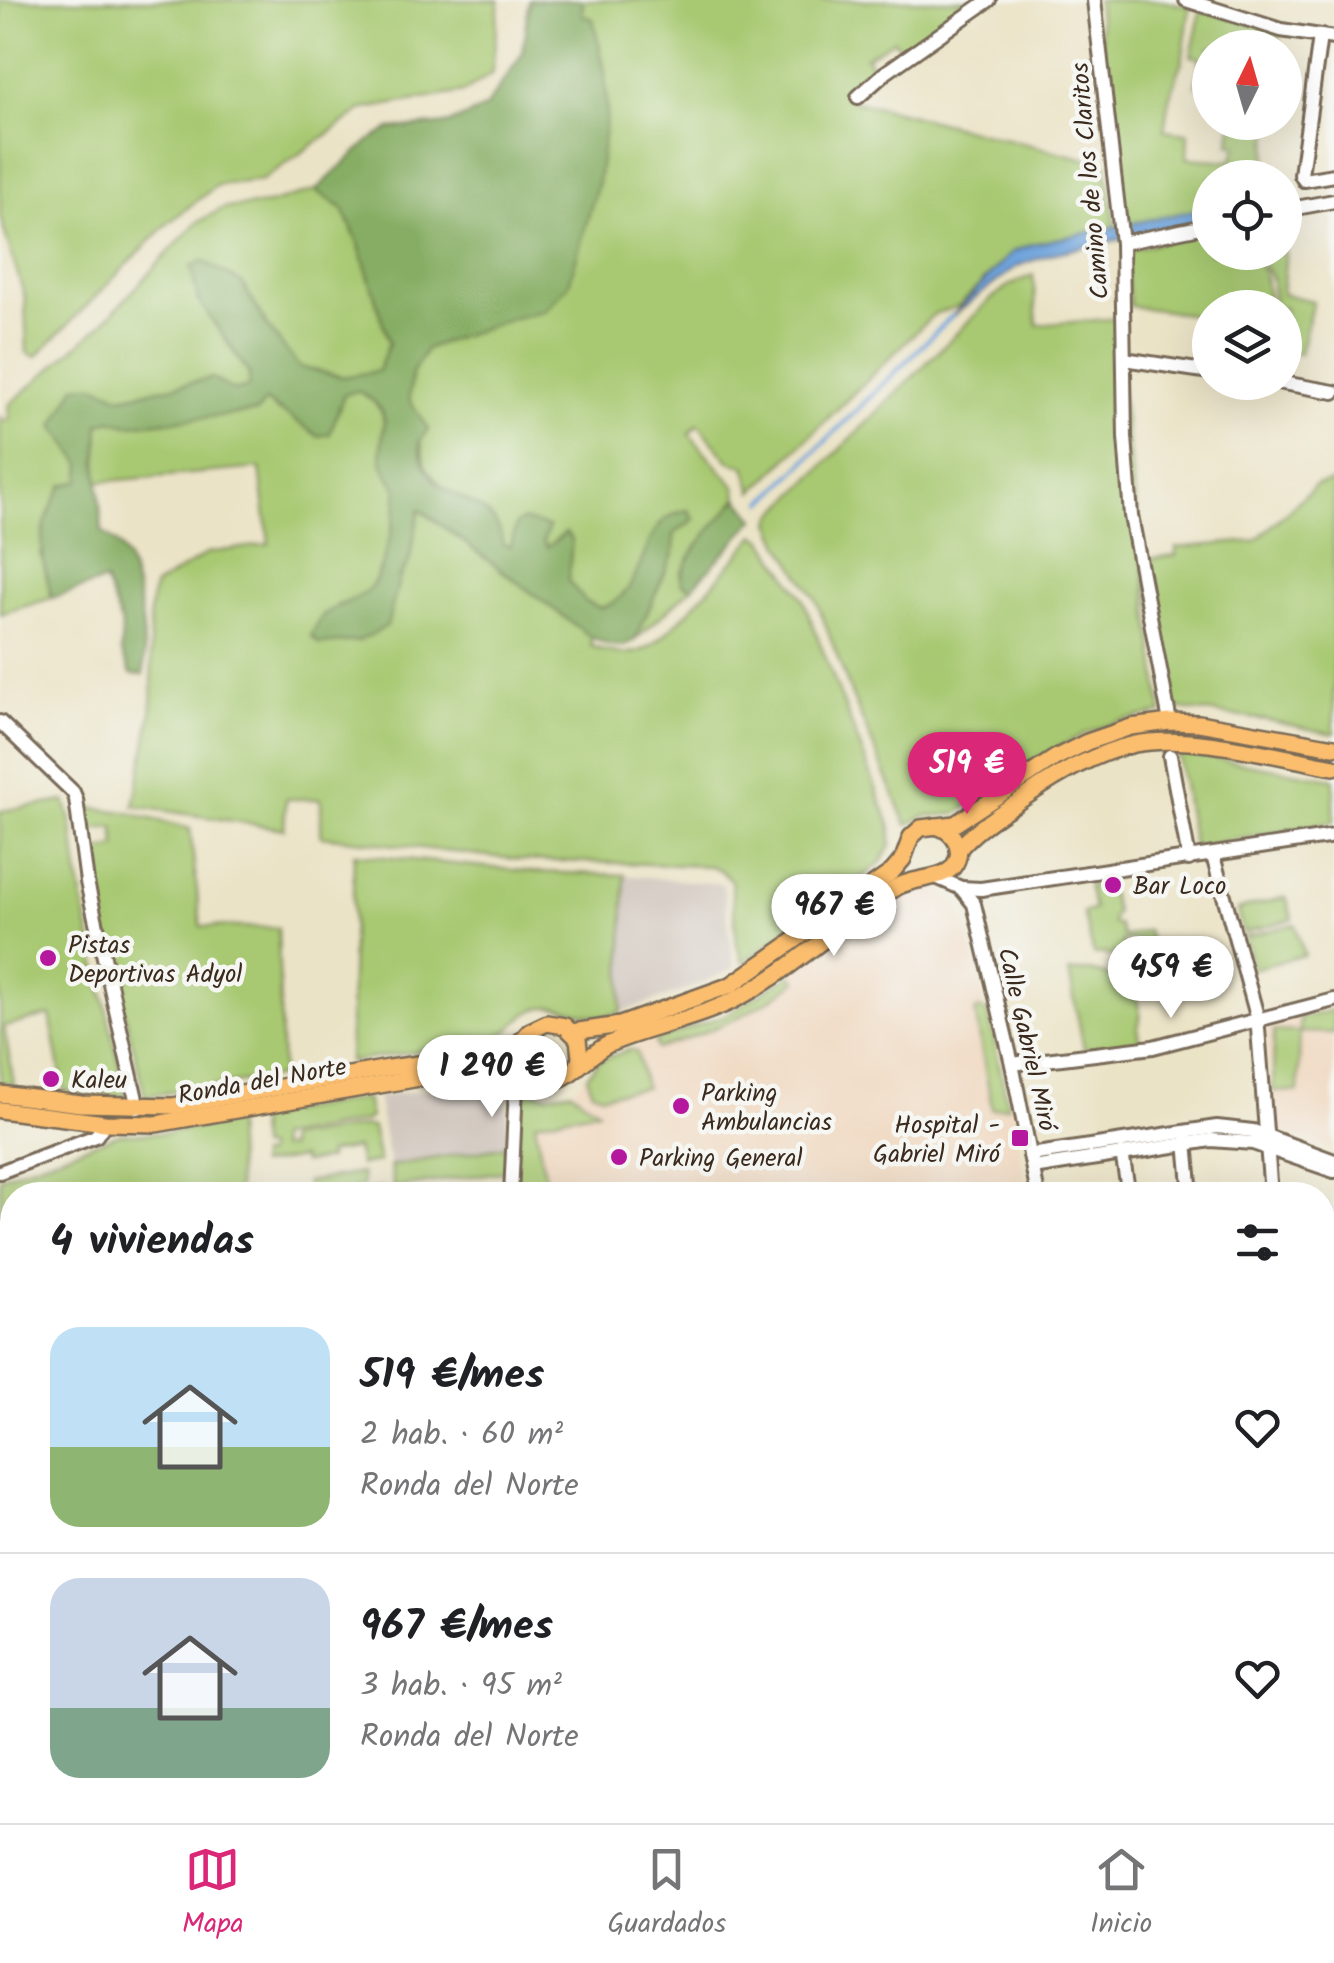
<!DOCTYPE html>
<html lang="es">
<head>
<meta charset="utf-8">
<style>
	body { margin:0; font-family:Kalam,sans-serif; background:#f6f6f6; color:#202124; height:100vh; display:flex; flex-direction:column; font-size:38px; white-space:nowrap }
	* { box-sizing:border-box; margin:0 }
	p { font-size:32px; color:#757577 }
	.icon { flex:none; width:55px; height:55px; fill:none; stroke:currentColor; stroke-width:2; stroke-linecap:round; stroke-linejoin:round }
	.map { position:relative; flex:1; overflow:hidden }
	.sheet { position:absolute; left:0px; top:1182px; width:1335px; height:642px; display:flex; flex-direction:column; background:#fff; border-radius:40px 40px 0 0; box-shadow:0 10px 40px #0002 }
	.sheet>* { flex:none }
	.needle { width:65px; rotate:5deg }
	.tools { position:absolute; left:1192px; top:30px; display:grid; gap:20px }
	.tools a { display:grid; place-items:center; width:110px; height:110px; border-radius:50%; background:#fff; box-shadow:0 10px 40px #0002; font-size:50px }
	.price { position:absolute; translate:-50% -85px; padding:0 22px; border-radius:35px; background:#fff; color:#222; font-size:32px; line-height:65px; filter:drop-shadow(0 2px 5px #0008) }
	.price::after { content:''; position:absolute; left:50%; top:60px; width:30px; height:22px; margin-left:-15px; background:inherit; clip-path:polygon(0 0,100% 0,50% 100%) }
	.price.current { background:#db2777; color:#fff }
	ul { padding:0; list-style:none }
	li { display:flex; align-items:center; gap:30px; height:250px; padding:0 50px }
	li+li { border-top:2px solid #e0e0e0 }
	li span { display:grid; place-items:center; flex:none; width:280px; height:200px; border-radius:30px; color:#555 }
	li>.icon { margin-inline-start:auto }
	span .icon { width:120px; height:120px; fill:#fffc; stroke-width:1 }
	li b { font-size:42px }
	h2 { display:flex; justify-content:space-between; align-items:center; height:120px; padding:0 50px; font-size:42px }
	.dock { display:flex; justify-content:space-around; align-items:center; height:140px; border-top:2px solid #e0e0e0; background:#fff; font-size:28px; color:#757577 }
	.dock a { display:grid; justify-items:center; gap:5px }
	.dock .current { color:#db2777 }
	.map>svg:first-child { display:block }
	.built { fill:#efd6bc }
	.industrial { fill:#cdc2b9 }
	.green { fill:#a8c972; stroke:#727a48; stroke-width:2.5 }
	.forest { fill:#86ad64; stroke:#606c41; stroke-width:2.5 }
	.water { fill:#6ea3db; stroke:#54667c; stroke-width:2.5 }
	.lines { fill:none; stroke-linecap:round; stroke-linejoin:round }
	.stream { stroke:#6ea3db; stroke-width:4 }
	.minor-casing { stroke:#796b59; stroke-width:18 }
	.major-casing { stroke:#796b59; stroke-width:20 }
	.minor { stroke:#fff; stroke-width:12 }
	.major { stroke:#fbbe6e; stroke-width:15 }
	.poi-dot { fill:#b5179e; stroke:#f6f6f2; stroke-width:4 }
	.labels { text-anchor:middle; stroke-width:9; stroke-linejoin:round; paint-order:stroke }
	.street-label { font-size:25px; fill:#3b2a1e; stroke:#f6f6f2 }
	.poi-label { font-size:25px; fill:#3b2a1e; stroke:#f6f6f2; text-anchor:start }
</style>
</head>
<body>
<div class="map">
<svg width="1334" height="1823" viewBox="0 0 1334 1823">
	<rect width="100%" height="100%" fill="#f6f6f2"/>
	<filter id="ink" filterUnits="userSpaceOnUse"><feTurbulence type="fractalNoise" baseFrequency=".01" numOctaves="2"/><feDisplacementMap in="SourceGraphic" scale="20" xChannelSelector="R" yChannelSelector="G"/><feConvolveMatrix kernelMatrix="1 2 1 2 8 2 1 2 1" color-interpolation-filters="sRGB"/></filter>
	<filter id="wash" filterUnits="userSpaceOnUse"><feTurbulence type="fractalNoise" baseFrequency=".0048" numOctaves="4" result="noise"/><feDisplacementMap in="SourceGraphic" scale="40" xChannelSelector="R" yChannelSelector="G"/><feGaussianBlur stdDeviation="2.25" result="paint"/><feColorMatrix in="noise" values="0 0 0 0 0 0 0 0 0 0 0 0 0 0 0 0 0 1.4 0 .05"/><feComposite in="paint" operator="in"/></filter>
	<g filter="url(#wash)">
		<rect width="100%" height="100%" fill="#ebe3c6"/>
		<g class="built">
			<polygon points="919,886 943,892 957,905 964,920 1008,1105 1014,1105 1018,1123 1014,1123 1028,1195 514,1195 526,1088 546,1095 571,1091 579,1085 596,1063 606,1057 725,1015 752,1002 907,889"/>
			<polygon points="1334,1010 1334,1149 1274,1128 1266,1027"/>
			<polygon points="239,1813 364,1813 366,1823 240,1823"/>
		</g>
		<g class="industrial">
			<polygon points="625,875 723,884 734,968 684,991 621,1012"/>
			<polygon points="508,1080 507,1146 390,1166 377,1096"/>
		</g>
		<g class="green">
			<polygon points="0,0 499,0 492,73 464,92 364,109 262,180 217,185 167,224 36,357 27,353 25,298 0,217"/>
			<polygon points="583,0 978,0 902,52 894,40 866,57 876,74 848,99 1106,164 1116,228 1033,244 1012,252 959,306 934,314 753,492 745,466 729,461 698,424 689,434 735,486 738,498 681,572 682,583 692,588 635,640 674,552 674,533 688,524 661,523 630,589 617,603 602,608 586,602 568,581 572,540 565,533 547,547 543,542 513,540 511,547 502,545 499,529 493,519 442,487 425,467 416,412 409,399 412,373 427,348 507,320 546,310"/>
			<polygon points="1097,0 1162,0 1190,7 1182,63 1169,98 1164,130 1188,133 1187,158 1232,161 1237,145 1230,144 1232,123 1271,123 1264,177 1210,178 1210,223 1124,240"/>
			<polygon points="1201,10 1280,32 1279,47 1210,48 1210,87 1196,85 1200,58 1191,56"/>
			<polygon points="316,190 343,209 359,245 389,343 378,372 343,377 299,367 268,327 198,300 249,374 250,387 234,391 212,378 121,397 95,385 80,481 41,554 52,598 0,614 0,415 1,422 9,419 9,405 101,325 196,223 224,208 268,204"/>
			<polygon points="1210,230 1210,252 1250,253 1264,272 1269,307 1210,308 1210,317 1130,306 1125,257 1130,250"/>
			<polygon points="1286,249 1282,294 1313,301 1300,354 1291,353 1285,347 1285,308 1274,307 1272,278 1256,253 1285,252"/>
			<polygon points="1033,275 1037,325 1120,318 1120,384 1162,713 1120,721 1086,733 1039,757 956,814 925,816 907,825 853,698 816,600 781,545 771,522 775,514 990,300 1008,286"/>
			<path d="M358,391C402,416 374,430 383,464C385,474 395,480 397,492C400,511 380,580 366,594C360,600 347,602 338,605L386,626L400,577L409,562L419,509L591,637V646C610,653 626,657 645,649C669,639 735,558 756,535L763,539L803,599L891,827V846L880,864L743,962L737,945L731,880L720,870L710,866L521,860L321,836V799H286L284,829L134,806C140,773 149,738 152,704C155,670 143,615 155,586L208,553L269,544L260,468L97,482L99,424L111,420L128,425L257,412L266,400L277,411L331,425L344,394Z"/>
			<polygon points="1334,482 1334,734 1266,720 1173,708 1144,560 1176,556 1176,548 1255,541 1316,485"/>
			<polygon points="1178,752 1334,779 1334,822 1193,847"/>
			<path d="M65,801C76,830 75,861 81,891C94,959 111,1027 126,1094L122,1096L64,1091L50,1015L4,1027L14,1085L0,1083V811Z"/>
			<polygon points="85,807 125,812 190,829 201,926 278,928 282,1076 145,1096 100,909 92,852 116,847 114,827 87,830"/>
			<path d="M354,854L534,872L625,875L621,1012C585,1025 570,1001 540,1008C520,1013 512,1033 493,1040L349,1062Z"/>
			<polygon points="1107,882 1116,913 1112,918 1113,924 1118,924 1123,937 1147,930 1150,939 1122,941 1123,954 1105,956 1104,953 1094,955 1083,913 1094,909 1088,885"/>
			<polygon points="1286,897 1293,919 1243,933 1237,910"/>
			<polygon points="1295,924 1304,955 1253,969 1245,937"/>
			<path d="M1089,971L1133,981C1134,997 1145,1015 1137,1028L1140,1044L1084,1049L1069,972Z"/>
			<path d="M791,975L797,981C754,1014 708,1032 657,1049L655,1041L725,1015Z"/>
			<polygon points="980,1009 988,1013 990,1020 1008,1106 992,1109 975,1011"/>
			<polygon points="1334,1010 1334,1033 1300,1032 1298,1092 1273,1091 1274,1031 1300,1032 1300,1018"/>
			<polygon points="631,1049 637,1052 645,1088 602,1095 592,1091 587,1076 600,1060"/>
			<polygon points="526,1088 546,1095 571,1091 598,1110 535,1122 548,1195 514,1195 520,1090"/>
			<polygon points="366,1098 370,1117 365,1121 278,1138 279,1148 288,1148 287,1139 366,1126 372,1127 379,1162 360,1165 356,1148 328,1153 328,1159 303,1163 302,1158 259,1165 259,1155 266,1155 266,1148 259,1147 258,1117"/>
			<polygon points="235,1122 238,1195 12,1195 12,1380 0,1384 0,1177 120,1134 166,1133"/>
			<polygon points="507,1146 507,1171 394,1188 390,1166"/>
			<polygon points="361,1173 363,1186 354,1188 354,1193 384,1188 385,1195 309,1195 306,1182"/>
			<polygon points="525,1812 525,1819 506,1823 377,1823 375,1813"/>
		</g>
		<g class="forest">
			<path d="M529,0H583L582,15L593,19L605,71L607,112L598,182L569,284L546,310L507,320L427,348L412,373L409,399L428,429L419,442C425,500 470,490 495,522C501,529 501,537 503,545L511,547L516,524L523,520L549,527L543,541L547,547L566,533L572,539L568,581L586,602L601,608C655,591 632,517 689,510L694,519L674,534V552L635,640L623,646L608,645L591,637L420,509L409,562L400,577L387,626L359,641L319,644L311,636C315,629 318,621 323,616C340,600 361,602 374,583C383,569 399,508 397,492C395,481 386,475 383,465C374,432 404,416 358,391L344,394L330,434L318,436L266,401L257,412L128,425L111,420L99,424L97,462L102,531C107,536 116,541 120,547C139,573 147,644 143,675L131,674L121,651L122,626L105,581L52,598C39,546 36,532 63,485L80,481L82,464L54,426L76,386L95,385L122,397L212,378L234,391L249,387V373L198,300L191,266L203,261L242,283L268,327L299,367L343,377L378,371L389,343L359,245L343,209L316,190L369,141L390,129L449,124L485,108L522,54Z"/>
			<path d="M738,498L755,519L692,588L682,583C680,557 721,519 738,498Z"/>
		</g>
		<polygon class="water" points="1210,207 1210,220 1051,254 1017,266 951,317 1012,252 1033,244"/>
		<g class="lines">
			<polyline class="stream" points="764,502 952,316"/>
		</g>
	</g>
	<g filter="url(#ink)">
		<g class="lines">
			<defs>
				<g id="minor">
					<polyline points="1094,0 1122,243 1125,437 1131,516 1170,722"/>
					<polyline points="1186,0 1281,30 1334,38"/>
					<polyline points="1320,36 1301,175 1304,180 1334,175"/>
					<polyline points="858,97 885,73 989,0"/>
					<polyline points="1285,210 1334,201"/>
					<polyline points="1122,243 1210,225"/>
					<polyline points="1124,359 1210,372"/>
					<polyline points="1277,382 1334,392"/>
					<polyline points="0,722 73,792 76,799 87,882 138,1108"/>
					<polyline points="1170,756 1189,859"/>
					<polyline points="1213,856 1257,1016 1271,1195"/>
					<polyline points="936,877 961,888 974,904 1012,1064 1038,1195"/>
					<polyline points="961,888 981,889 1334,836"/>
					<polyline points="1012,1064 1153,1047 1334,1000"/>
					<polyline points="1186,1142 1191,1195"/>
					<polyline points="1122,1153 1129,1195"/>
					<polyline points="1030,1155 1217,1127 1253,1131 1334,1161"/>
					<polyline points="1033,1168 1211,1140 1253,1143 1334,1171"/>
					<polyline points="0,1172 96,1136 105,1123"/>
					<polyline points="511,1195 516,1086 531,1074"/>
					<polyline points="1322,1348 1334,1349"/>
					<polyline points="1322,1435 1334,1437"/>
					<polyline points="0,1443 12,1437"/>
					<polyline points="1322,1521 1334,1522"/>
					<polyline points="0,1713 12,1710"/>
					<polyline points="715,1812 716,1823"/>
					<polyline points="1190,1812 1193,1823"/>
					<polyline points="857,1823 858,1812"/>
					<polyline points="998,1823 998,1812"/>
				</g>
				<g id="major">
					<path d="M958,850C976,828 1002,813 1025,797C1059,774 1094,753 1135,744C1190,733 1278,757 1334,767"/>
					<polyline points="572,1032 620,1025 731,985 892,872 903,859 911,837 921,828 955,824 1055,758 1087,742 1131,727 1170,722 1199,723 1334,747"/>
					<path d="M524,1040C521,1050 520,1060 527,1069C552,1106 585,1054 609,1044C649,1027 693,1020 732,1001C792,971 840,922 897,887C913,877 942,880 953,867C966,850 954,831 936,826"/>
					<polyline points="0,1094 81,1104 173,1106 389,1068 477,1056 519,1043 530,1031 547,1023 565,1026 578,1039 580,1058 577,1067"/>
					<polyline points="0,1110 105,1123 156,1124 431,1076 498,1069 531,1074"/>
					<polyline points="0,1534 12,1546"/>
					<polyline points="1322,1727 1334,1726"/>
					<polyline points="214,1812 214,1823"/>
					<polyline points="226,1812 227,1823"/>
				</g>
			</defs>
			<use href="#minor" class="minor-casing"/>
			<use href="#major" class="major-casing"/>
			<use href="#minor" class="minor"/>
			<use href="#major" class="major"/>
		</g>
	</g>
	<g class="poi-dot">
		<circle cx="1113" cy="885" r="10"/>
		<circle cx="48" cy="958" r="10"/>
		<circle cx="51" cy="1079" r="10"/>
		<circle cx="681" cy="1106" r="10"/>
		<rect x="1010" y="1128" width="20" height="20" rx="5"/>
		<circle cx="619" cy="1157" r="10"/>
	</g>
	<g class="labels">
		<g class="street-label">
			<text transform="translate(1089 181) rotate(-95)" y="9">Camino de los Claritos</text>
			<text transform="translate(1028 1039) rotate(77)" y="9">Calle Gabriel Miró</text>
			<text transform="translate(262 1080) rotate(-10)" y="9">Ronda del Norte</text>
		</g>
		<g class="poi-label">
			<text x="1133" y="894">Bar Loco</text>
			<text x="68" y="953">Pistas<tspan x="68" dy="29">Deportivas Adyol</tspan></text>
			<text x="71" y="1088">Kaleu</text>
			<text x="701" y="1101">Parking<tspan x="701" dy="29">Ambulancias</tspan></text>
			<text x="1000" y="1133" text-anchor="end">Hospital -<tspan x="1000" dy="29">Gabriel Miró</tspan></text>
			<text x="639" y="1166">Parking General</text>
		</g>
	</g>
</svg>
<div class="tools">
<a><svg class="needle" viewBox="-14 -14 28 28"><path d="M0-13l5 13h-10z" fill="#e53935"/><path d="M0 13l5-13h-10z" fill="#757577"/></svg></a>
<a><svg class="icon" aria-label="locate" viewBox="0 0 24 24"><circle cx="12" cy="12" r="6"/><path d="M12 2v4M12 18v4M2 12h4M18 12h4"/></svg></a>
<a><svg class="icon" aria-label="layers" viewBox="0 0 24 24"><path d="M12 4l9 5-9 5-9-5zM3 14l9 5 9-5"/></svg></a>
</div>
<b class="price current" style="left:967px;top:817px">519 €</b>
<b class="price" style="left:834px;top:959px">967 €</b>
<b class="price" style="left:1171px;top:1021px">459 €</b>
<b class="price" style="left:492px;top:1120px">1 290 €</b>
<section class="sheet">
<h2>4 viviendas<svg class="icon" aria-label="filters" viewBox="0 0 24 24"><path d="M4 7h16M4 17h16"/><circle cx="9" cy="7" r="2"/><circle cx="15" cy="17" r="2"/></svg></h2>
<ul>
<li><span style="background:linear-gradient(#bfe0f5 60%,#8fb573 0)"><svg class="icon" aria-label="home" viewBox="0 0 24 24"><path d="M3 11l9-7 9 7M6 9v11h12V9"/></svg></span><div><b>519 €/mes</b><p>2 hab. · 60 m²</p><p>Ronda del Norte</p></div><svg class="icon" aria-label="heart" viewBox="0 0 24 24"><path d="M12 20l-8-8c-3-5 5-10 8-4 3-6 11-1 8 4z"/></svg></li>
<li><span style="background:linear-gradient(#c9d6e8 65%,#7fa58c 0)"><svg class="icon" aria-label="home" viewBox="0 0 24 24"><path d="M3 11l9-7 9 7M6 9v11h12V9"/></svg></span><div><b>967 €/mes</b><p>3 hab. · 95 m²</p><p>Ronda del Norte</p></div><svg class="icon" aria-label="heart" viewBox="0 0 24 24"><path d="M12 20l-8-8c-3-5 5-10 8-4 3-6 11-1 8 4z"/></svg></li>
</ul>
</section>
</div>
<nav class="dock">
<a class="current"><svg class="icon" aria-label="map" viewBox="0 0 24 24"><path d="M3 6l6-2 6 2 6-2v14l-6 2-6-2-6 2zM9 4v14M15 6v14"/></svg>Mapa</a>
<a><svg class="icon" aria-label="saved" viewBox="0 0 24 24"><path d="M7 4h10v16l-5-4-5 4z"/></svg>Guardados</a>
<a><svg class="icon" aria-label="home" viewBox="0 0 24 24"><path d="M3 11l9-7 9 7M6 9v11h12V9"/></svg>Inicio</a>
</nav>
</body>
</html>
